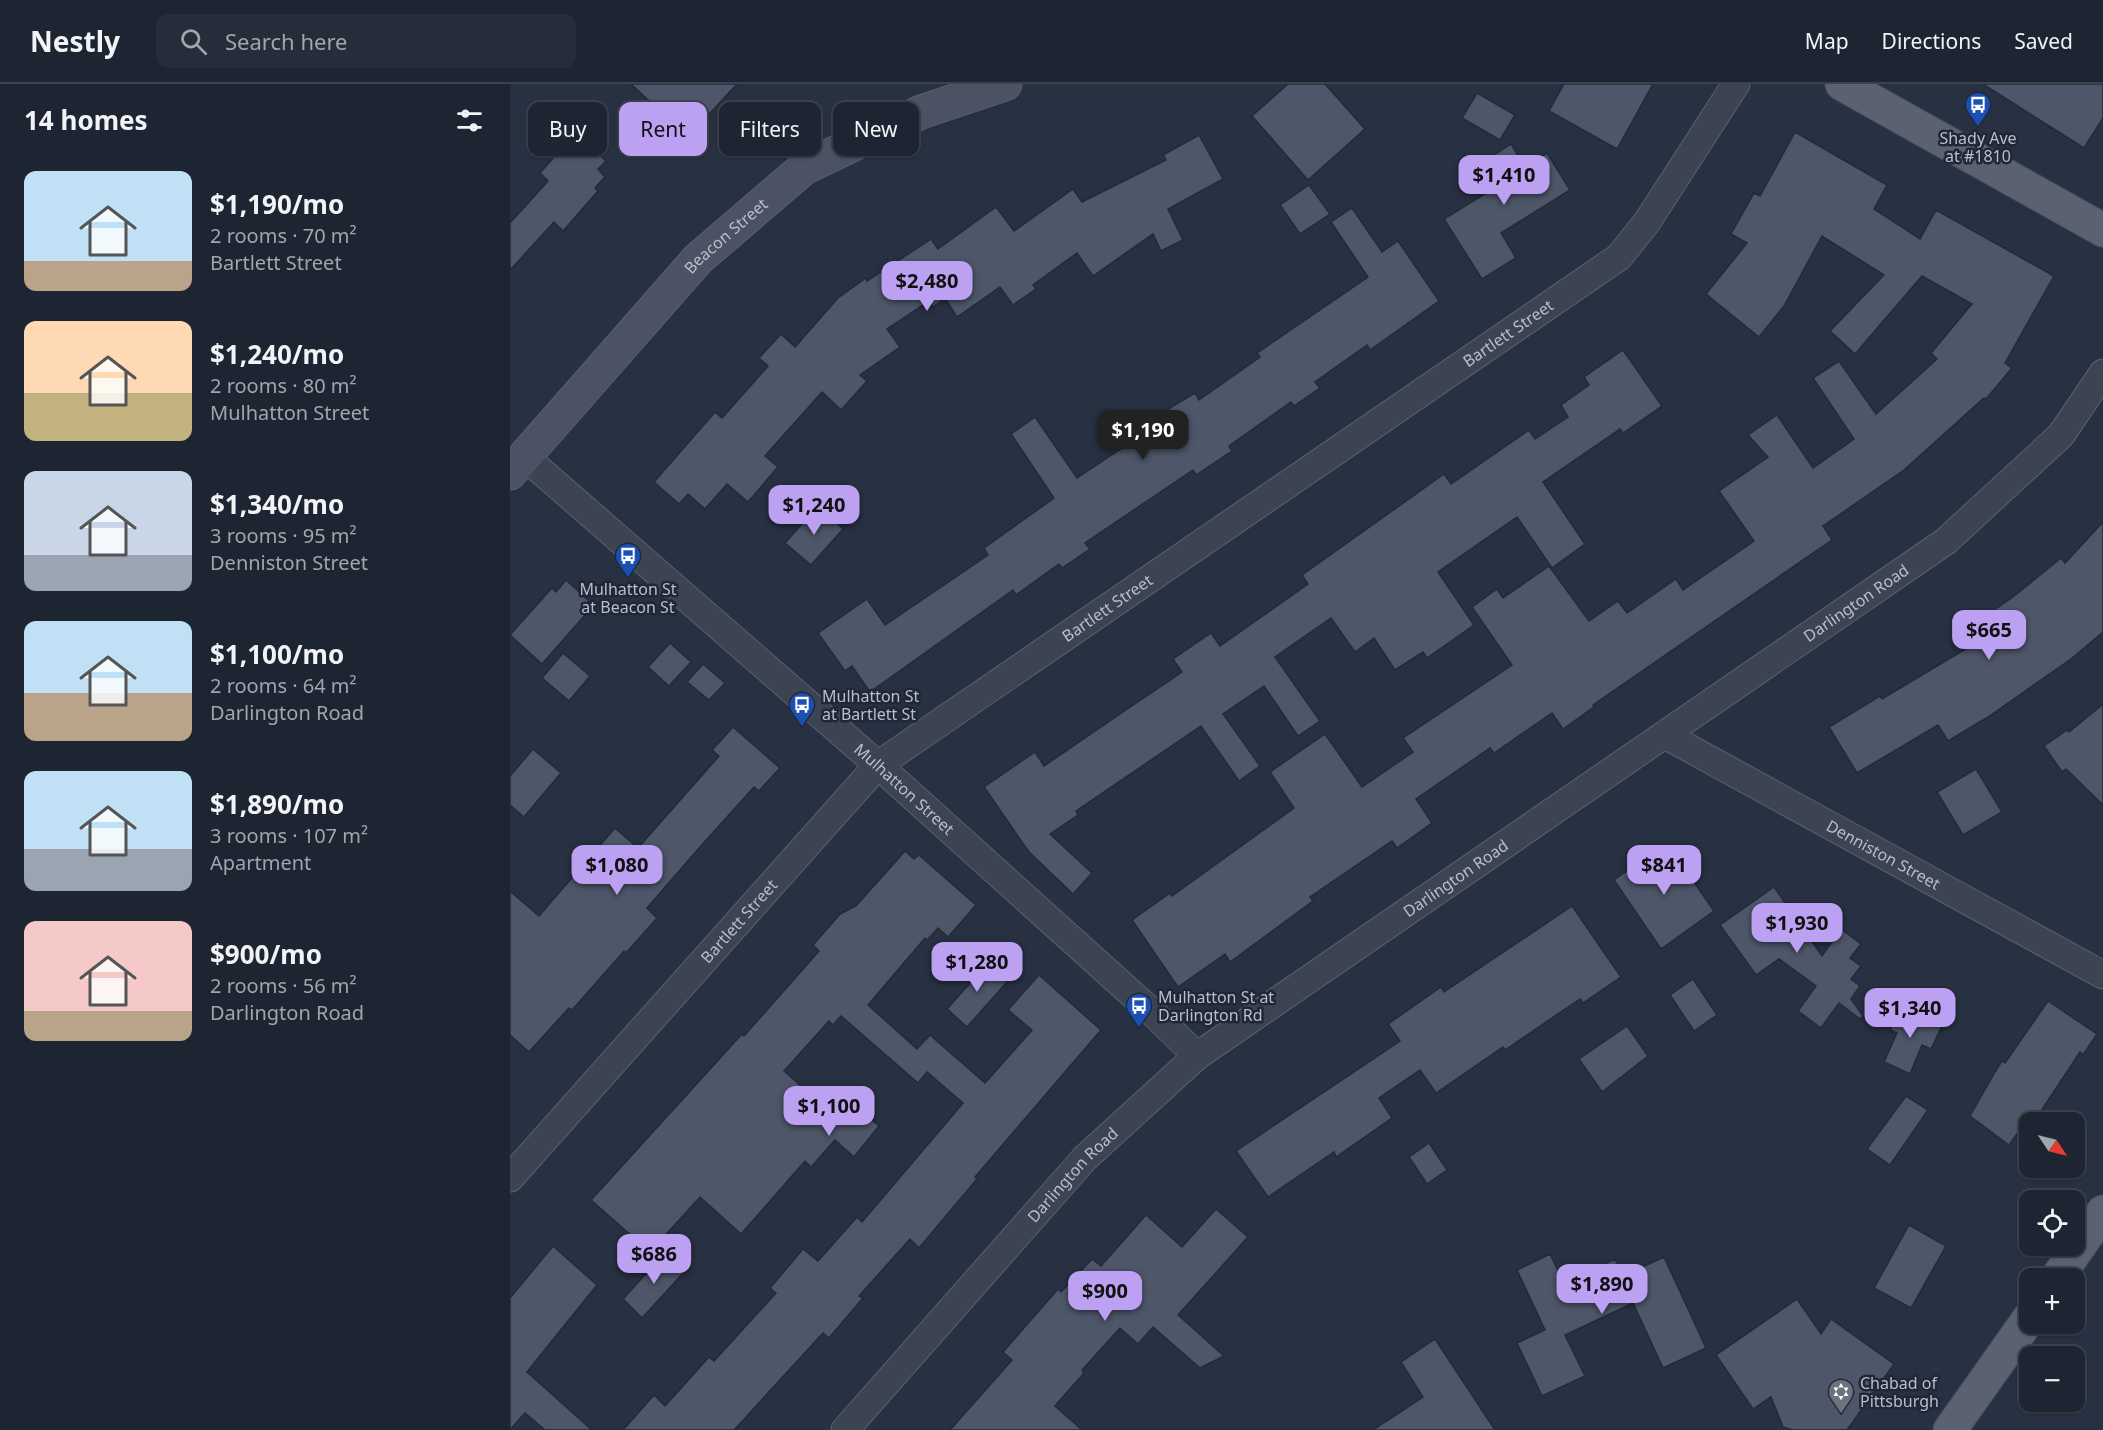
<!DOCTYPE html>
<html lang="en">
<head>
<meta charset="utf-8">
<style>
	body { margin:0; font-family:"Noto Sans",sans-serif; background:#262d3a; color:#f1f3f6; height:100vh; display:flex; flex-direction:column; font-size:22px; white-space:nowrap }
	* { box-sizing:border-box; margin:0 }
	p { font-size:20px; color:#a1a5ac }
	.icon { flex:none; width:33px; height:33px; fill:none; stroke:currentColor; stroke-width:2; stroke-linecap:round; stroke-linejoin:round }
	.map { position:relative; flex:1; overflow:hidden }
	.panel { display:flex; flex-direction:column; background:#1e2532; width:510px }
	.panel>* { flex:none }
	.banner { position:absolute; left:18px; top:18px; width:570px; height:54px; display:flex; gap:12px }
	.needle { width:39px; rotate:125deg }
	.controls { position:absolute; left:1509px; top:1028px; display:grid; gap:12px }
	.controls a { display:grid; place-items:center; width:66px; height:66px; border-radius:12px; background:#1e2532; box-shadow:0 2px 4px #0004,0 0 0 2px #3c424d; font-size:30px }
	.price { position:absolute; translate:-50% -51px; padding:0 14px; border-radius:12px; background:#bca0f2; color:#111; font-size:20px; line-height:39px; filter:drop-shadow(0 2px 3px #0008) }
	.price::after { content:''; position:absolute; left:50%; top:36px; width:18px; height:14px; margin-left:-9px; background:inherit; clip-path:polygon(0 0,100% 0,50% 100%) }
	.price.on { background:#222; color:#fff }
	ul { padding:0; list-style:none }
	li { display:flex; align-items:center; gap:18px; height:150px; padding:0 24px }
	li span { display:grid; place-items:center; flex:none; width:168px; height:120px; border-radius:12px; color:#555 }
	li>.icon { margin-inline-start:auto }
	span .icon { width:72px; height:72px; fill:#fffc; stroke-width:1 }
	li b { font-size:26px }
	h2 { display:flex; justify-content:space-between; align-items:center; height:72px; padding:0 24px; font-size:26px }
	.tag { padding:0 21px; border-radius:12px; background:#1e2532; box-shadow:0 2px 4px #0004,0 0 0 2px #3c424d; font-size:21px; line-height:54px }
	.tag.on { background:#bca0f2; color:#111 }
	header { display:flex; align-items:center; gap:36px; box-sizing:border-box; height:84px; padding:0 30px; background:#1e2532; border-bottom:2px solid #3c424d }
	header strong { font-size:28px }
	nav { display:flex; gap:33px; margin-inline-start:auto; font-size:21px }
	.search { width:420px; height:54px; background:#262d3a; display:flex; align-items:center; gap:15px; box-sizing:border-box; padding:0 21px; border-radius:12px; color:#a1a5ac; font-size:22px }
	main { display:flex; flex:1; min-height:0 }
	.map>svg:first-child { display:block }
	.building { fill:#4e576a; stroke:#232a39; stroke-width:1.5 }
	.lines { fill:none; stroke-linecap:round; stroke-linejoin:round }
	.street-casing { stroke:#5a616f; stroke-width:29 }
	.secondary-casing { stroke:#5a616f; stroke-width:35 }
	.primary-casing { stroke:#464c5b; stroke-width:35 }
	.street { stroke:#3c4351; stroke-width:27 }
	.secondary { stroke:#4a5264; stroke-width:33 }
	.primary { stroke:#5a6271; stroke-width:33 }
	.labels { text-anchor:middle; stroke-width:5; stroke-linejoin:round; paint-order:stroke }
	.poi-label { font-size:16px; fill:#b9becb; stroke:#202837; text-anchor:start }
	.street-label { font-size:16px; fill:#b9becb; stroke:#202837 }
</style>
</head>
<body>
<header>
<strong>Nestly</strong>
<div class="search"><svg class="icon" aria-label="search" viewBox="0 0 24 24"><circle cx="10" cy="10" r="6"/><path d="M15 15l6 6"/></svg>Search here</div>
<nav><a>Map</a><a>Directions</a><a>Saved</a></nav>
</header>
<main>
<section class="panel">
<h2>14 homes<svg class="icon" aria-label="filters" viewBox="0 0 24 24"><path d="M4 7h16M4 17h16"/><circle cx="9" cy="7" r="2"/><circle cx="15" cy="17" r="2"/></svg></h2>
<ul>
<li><span style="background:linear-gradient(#bfe0f5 75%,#b9a48a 0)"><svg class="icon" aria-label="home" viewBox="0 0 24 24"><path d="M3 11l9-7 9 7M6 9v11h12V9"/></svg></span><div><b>$1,190/mo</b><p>2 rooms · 70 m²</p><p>Bartlett Street</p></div></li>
<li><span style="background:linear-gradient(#ffd9b3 60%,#c2b280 0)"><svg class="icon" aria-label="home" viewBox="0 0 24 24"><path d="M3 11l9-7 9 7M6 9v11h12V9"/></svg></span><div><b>$1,240/mo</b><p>2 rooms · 80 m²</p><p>Mulhatton Street</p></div></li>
<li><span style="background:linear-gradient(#c9d6e8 70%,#9aa5b1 0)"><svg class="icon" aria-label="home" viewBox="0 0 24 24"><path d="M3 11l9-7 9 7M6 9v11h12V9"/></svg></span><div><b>$1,340/mo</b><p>3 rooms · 95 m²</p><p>Denniston Street</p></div></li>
<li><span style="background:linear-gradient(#bfe0f5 60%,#b9a48a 0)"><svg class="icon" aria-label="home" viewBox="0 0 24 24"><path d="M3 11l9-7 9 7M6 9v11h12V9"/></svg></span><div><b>$1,100/mo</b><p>2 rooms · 64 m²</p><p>Darlington Road</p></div></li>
<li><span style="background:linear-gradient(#bfe0f5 65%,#9aa5b1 0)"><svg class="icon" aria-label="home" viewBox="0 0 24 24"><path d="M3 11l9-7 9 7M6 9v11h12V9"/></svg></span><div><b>$1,890/mo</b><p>3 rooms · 107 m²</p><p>Apartment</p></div></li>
<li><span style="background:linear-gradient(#f6c9c9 75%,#b9a48a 0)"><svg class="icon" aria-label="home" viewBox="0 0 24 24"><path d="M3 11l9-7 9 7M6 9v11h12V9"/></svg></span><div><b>$900/mo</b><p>2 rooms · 56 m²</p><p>Darlington Road</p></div></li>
</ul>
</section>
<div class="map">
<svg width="1593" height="1346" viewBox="0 0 1593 1346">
	<rect width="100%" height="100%" fill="#283142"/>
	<g class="building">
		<polygon points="121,0 227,0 178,53"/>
		<polygon points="778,0 815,0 855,45 798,96 742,32"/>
		<polygon points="1054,0 1143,0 1107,65 1039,27"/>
		<polygon points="1473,0 1593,0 1593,34 1574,64"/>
		<polygon points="967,9 1005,31 990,56 952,34"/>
		<polygon points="1285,48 1377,101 1364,125 1410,155 1426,126 1544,192 1495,279 1502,284 1476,315 1474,314 1394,386 1313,442 1322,456 1083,621 1084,623 1053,645 1042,629 984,669 980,664 906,715 922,739 887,764 882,757 800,813 803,817 720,878 715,870 668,903 622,836 660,809 662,812 784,724 760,688 815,650 852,703 903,668 893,654 1002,581 962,523 987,505 993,514 1039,482 1079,537 1108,517 1117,529 1166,495 1173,506 1244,457 1209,407 1258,373 1238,351 1267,331 1303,384 1344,355 1303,294 1329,277 1366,330 1427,275 1421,269 1462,220 1412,192 1345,270 1320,247 1374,191 1312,152 1274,222 1249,253 1196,210 1237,159 1221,150 1244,109 1250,112"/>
		<polygon points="58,49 71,60 74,57 96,77 88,85 95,93 85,104 88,107 53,147 44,138 0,186 0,139 38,97 30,89 44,73 39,69"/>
		<polygon points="689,51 713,95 658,125 673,156 651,167 643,150 583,192 567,169 523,201 526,205 503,221 490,203 447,233 435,214 423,223 419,217 377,245 390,263 350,291 357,297 331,326 312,308 255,372 268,383 238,418 217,400 195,425 178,410 169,420 144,398 205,328 212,334 258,282 249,274 271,250 285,263 328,214 356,194 357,197 421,155 428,165 486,123 504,147 563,105 572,118 656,76 653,71"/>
		<polygon points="1001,60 1015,83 1037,69 1060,106 991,149 1006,174 972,195 934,135 978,108 963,84"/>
		<polygon points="799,101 820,130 790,150 770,121"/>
		<polygon points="842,124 872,168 888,157 929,217 860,266 857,261 805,298 810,304 784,322 781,318 719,362 722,367 686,391 683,386 575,459 580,465 552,484 549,480 506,511 503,506 360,608 342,582 335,587 308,549 357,515 375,541 478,471 474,464 544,414 501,350 525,333 567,394 612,364 609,360 663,322 685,309 689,316 750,273 747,269 858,193 821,138"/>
		<polygon points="1113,266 1152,322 1113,349 1110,345 1033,398 1075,460 1042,484 1007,433 928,488 964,541 917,574 913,568 885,586 864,554 845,568 821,534 765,573 810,637 788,652 754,602 713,630 750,682 729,697 691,642 566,727 568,731 540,750 582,789 563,810 519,768 474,703 525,668 534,682 613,628 672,588 663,575 701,549 710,562 798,500 792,491 934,390 941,400 1019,346 1025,355 1058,333 1051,321 1079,301 1074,293"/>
		<polygon points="308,422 333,445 301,481 275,459"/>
		<polygon points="1593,438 1593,548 1561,575 1478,633 1438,657 1428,641 1347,689 1319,643 1370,612 1372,615 1464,560 1455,546 1503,513 1551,474 1555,479"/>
		<polygon points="56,496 79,517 70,526 75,531 32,580 0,551 42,504 46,508"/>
		<polygon points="160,559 181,578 159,602 138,583"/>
		<polygon points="53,569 80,592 59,617 32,594"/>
		<polygon points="193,580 215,599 199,616 177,598"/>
		<polygon points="1593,620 1593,721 1556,685 1552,688 1534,662 1557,646 1559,648"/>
		<polygon points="223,643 270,684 249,707 244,703 190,763 137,824 147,834 116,869 114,867 62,926 59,924 19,968 0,951 0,807 29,832 105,744 128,764 209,672 202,666"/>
		<polygon points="23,665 51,689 14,733 0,721 0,692"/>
		<polygon points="1466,685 1492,728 1453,751 1427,708"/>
		<polygon points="1157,759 1204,827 1151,865 1104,796"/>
		<polygon points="395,767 404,775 409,771 466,821 438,853 428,844 417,856 415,854 358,921 407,965 420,951 475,999 522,946 498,926 529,891 591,946 465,1093 467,1095 409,1164 400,1155 349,1212 353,1214 319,1254 313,1249 224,1346 113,1346 144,1311 155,1322 199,1273 204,1277 266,1209 260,1204 293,1165 308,1177 347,1133 352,1138 453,1019 417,988 408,999 331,932 323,941 319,937 274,987 311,1020 325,1003 369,1042 344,1073 325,1056 301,1083 295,1077 231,1150 190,1113 140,1168 81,1116 232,950 234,952 309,867 303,861 330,830 346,822"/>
		<polygon points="1264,803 1312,872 1331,845 1351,860 1340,874 1351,882 1341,895 1350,902 1341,915 1353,932 1350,935 1329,919 1311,944 1288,927 1306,902 1269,875 1246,891 1210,841"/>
		<polygon points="1062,822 1111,893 1073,919 1070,915 995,966 993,963 926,1009 910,986 869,1014 882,1034 826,1073 824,1068 758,1113 726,1067 890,957 878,940 931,903 934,908"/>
		<polygon points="472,876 497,898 457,943 437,925 460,899 455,895"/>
		<polygon points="1183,895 1207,931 1184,947 1160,911"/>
		<polygon points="1538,917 1587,950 1573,971 1570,968 1527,1033 1522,1029 1499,1061 1460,1032 1485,988 1492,977 1495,979"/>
		<polygon points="1389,924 1432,942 1421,965 1412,961 1400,990 1374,978 1387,949 1380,946"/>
		<polygon points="1117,942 1138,972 1092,1008 1069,975"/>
		<polygon points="1396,1012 1418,1026 1380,1081 1357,1065"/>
		<polygon points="919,1059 937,1086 917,1100 899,1073"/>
		<polygon points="706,1125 738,1153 668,1231 714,1272 690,1284 643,1243 628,1260 610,1244 572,1286 574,1289 545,1322 572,1346 440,1346 502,1276 493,1268 548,1205 551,1208 582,1175 591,1182 636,1131 672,1163"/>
		<polygon points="1399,1141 1436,1162 1401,1224 1364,1204"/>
		<polygon points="43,1162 87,1201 17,1288 82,1346 35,1346 15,1329 0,1346 0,1214"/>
		<polygon points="155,1169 175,1187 132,1234 113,1215"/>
		<polygon points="1040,1170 1054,1199 1105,1175 1113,1192 1154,1173 1196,1264 1153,1284 1123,1219 1055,1251 1075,1292 1032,1312 1007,1259 1035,1246 1007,1186"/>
		<polygon points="1287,1215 1311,1250 1321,1235 1384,1280 1337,1346 1283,1346 1273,1343 1261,1313 1243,1325 1206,1271"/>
		<polygon points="925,1255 985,1346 863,1346 913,1313 891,1278"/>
	</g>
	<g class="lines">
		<defs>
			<g id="street">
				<path id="s1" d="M15,373L368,681L642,928L687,972"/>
				<path id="s2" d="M1155,651L1593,891"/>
				<path id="s3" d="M0,1094L368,681L1109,173L1137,138L1226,0"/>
				<path id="s4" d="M335,1346L575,1074L687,972L1436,457L1551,351L1593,289"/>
			</g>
			<g id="secondary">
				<path id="s5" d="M0,389L188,175L294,84L411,28L495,0"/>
			</g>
			<g id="primary">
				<polyline points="1332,0 1593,146"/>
				<polyline points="1547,1194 1593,1128"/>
				<polyline points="1440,1346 1520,1233"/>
			</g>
		</defs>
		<use href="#street" class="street-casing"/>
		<use href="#secondary" class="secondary-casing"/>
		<use href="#primary" class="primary-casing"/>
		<use href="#street" class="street"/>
		<use href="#secondary" class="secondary"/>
		<use href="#primary" class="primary"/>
	</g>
	<defs>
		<symbol id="bus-pin" viewBox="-11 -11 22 30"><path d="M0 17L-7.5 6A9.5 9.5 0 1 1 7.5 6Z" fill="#1a4fb4" stroke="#202837"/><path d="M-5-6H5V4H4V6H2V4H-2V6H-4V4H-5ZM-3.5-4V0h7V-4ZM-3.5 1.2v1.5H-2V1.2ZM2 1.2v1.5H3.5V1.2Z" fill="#fff"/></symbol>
		<symbol id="synagogue-pin" viewBox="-11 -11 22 30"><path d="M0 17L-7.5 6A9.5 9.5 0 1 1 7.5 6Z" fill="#6b7280" stroke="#202837"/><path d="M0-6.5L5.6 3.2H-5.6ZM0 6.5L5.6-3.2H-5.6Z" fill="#fff"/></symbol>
	</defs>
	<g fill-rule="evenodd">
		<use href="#bus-pin" x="1453" y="6" width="30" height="40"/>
		<use href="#bus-pin" x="103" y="457" width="30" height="40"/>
		<use href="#bus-pin" x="277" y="606" width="30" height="40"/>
		<use href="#bus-pin" x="614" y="907" width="30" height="40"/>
		<use href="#synagogue-pin" x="1316" y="1293" width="30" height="40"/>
	</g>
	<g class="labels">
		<g class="poi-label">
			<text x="1468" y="60" text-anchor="middle">Shady Ave<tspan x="1468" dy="18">at #1810</tspan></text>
			<text x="118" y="511" text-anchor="middle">Mulhatton St<tspan x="118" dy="18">at Beacon St</tspan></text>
			<text x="312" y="618">Mulhatton St<tspan x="312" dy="18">at Bartlett St</tspan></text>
			<text x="648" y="919">Mulhatton St at<tspan x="648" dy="18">Darlington Rd</tspan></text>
			<text x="1350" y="1305">Chabad of<tspan x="1350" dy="18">Pittsburgh</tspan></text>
		</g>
		<g class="street-label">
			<text dy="6" stroke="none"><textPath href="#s5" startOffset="321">Beacon Street</textPath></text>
			<text dy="6" stroke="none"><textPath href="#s3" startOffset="1317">Bartlett Street</textPath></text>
			<text dy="6" stroke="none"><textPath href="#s4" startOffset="1314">Darlington Road</textPath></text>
			<text dy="6" stroke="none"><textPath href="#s3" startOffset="831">Bartlett Street</textPath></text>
			<text dy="6" stroke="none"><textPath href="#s1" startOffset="504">Mulhatton Street</textPath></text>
			<text dy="6" stroke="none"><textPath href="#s2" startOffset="249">Denniston Street</textPath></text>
			<text dy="6" stroke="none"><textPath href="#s4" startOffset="828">Darlington Road</textPath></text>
			<text dy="6" stroke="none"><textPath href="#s3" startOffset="344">Bartlett Street</textPath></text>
			<text dy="6" stroke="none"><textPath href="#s4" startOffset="342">Darlington Road</textPath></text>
		</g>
	</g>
</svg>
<div class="controls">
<a><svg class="needle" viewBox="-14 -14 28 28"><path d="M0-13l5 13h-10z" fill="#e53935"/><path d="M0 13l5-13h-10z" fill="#a1a5ac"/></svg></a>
<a><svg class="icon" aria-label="locate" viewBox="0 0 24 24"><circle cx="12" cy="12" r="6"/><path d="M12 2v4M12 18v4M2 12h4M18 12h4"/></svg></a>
<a>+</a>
<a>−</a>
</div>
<b class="price" style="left:994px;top:122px">$1,410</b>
<b class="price" style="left:417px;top:228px">$2,480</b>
<b class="price on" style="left:633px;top:377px">$1,190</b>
<b class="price" style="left:304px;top:452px">$1,240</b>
<b class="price" style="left:1479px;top:577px">$665</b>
<b class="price" style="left:107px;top:812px">$1,080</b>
<b class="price" style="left:1154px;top:812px">$841</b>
<b class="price" style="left:1287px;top:870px">$1,930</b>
<b class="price" style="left:467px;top:909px">$1,280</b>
<b class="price" style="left:1400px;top:955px">$1,340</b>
<b class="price" style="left:319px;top:1053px">$1,100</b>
<b class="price" style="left:144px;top:1201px">$686</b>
<b class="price" style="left:1092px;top:1231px">$1,890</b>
<b class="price" style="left:595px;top:1238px">$900</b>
<div class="banner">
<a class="tag">Buy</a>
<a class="tag on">Rent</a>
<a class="tag">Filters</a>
<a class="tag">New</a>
</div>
</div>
</main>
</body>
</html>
